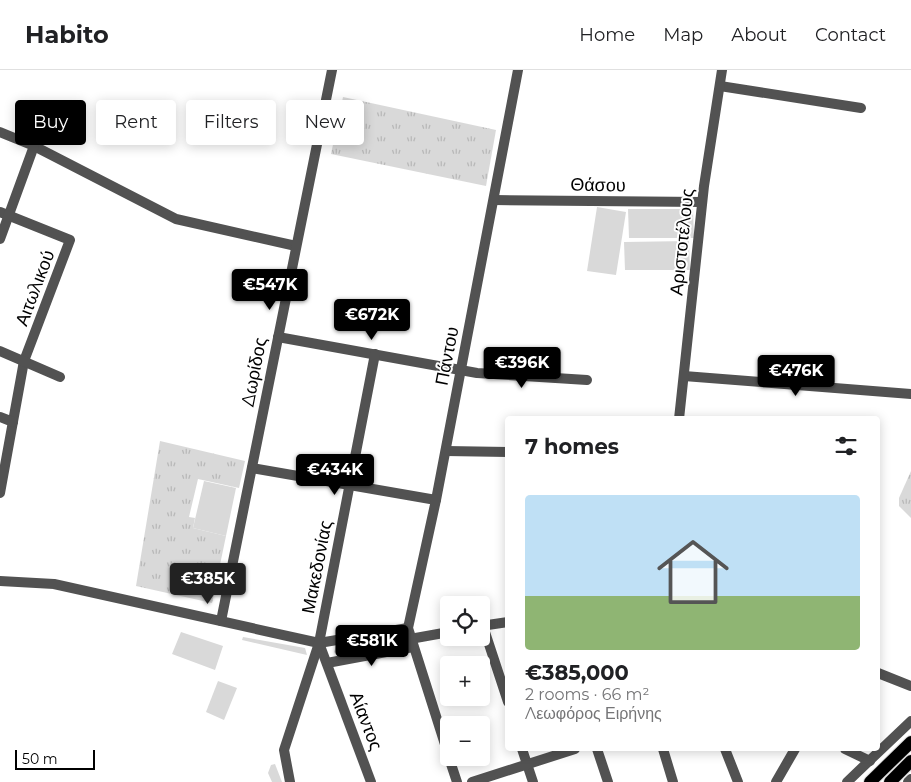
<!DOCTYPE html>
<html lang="en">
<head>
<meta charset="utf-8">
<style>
	body { margin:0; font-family:Montserrat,sans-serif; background:#f2f2f2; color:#202124; height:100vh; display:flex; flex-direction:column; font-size:19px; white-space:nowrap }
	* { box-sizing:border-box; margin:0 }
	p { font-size:16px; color:#757577 }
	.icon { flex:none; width:28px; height:28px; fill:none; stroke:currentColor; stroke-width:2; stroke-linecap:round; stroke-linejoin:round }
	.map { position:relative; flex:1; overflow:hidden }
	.details { position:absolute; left:505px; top:346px; width:375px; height:335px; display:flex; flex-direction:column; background:#fff; border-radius:5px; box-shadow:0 2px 12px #0003 }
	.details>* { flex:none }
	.guide { position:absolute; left:15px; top:30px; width:415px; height:45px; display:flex; gap:10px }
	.buttons { position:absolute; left:440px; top:526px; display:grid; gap:10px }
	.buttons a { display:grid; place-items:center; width:50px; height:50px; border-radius:5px; background:#fff; box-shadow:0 2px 12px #0003; font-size:25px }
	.scale { position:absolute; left:15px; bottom:12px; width:80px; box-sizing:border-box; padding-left:5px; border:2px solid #000; border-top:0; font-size:14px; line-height:18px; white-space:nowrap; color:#000; -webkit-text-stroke:4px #fff; paint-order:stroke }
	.price { position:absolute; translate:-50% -42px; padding:0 11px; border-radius:5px; background:#000; color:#fff; font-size:16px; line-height:32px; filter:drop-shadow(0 1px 2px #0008) }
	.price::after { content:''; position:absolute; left:50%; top:30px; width:15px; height:11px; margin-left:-8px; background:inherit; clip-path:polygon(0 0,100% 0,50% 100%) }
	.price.current { background:#222; color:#fff }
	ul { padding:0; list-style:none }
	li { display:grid; align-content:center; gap:10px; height:265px; padding:0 20px }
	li+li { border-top:1px solid #e0e0e0 }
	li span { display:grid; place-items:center; height:155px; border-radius:5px; color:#555 }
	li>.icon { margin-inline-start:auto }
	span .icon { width:90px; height:90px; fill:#fffc; stroke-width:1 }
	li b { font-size:21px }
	h2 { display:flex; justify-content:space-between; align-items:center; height:60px; padding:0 20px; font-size:21px }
	.chip { padding:0 18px; border-radius:5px; background:#fff; box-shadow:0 2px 12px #0003; font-size:18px; line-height:45px }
	.chip.current { background:#000; color:#fff }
	header { display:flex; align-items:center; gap:30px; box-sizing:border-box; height:70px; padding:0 25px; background:#fff; border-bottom:1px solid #e0e0e0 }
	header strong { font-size:24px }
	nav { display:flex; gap:28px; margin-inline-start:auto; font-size:18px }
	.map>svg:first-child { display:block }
	.grass { fill:#d9d9d9 }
	.park { fill:url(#park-tufts) }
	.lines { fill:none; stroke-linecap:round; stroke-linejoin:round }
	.major-casing { stroke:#dbdbdb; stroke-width:14 }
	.minor { stroke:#525252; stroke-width:10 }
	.major { stroke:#000; stroke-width:12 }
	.labels { text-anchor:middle; stroke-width:4; stroke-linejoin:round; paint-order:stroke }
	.street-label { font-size:18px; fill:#000; stroke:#fff }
</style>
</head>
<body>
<header>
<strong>Habito</strong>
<nav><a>Home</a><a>Map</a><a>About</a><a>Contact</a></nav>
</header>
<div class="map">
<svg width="911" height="712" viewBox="0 0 911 712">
	<defs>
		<pattern id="park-tufts" width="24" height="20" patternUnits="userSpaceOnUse" patternTransform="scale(1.25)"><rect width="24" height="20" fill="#d9d9d9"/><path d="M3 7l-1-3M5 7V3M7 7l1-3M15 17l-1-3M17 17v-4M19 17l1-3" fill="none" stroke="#b8b8b8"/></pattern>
	</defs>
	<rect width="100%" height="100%" fill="#fff"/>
	<g class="grass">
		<polygon points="597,137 626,142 616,205 587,201"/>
		<polygon points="628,139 693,139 694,168 629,168"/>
		<polygon points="689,171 690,200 625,200 624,172"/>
		<polygon points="204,411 236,418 226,466 193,458"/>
		<polygon points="181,562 223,576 215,600 172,584"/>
		<path d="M381,566H392L395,572L393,576L384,579L379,575L354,580L350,585L338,586L334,582L336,576C344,572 348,576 356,575C364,574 371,572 378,571Z"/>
		<polygon points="243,567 305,578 307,585 242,570"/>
		<polygon points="218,611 237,618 224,650 206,642"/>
		<polygon points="275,694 282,712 272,712 268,703 271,695"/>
	</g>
	<g class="park">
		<polygon points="343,27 496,60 486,116 331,84"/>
		<polygon points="160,371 245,391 239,418 198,409 189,447 195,448 193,458 226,466 212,533 136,516"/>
		<polygon points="911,401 911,448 899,436 899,428"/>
	</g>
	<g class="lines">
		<defs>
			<g id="major">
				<polyline points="870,712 911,672"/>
				<polyline points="890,712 911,691"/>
			</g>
		</defs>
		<use href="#major" class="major-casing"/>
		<g class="minor">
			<polyline points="720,16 861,38"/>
			<polyline points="0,62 34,76 176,149 296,176"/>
			<polyline points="494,130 702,132"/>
			<polyline points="0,142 70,170 24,291 0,423"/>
			<polyline points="0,169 34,76"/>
			<polyline points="278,267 477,303 587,310"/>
			<polyline points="0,281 60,307"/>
			<polyline points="684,306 911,324"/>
			<polyline points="0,347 13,352"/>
			<polyline points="679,349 704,116 722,0"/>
			<polyline points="446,381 508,382"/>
			<polyline points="252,398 436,430"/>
			<polyline points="0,511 54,514 319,573 408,558"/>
			<polyline points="221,551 332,0"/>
			<polyline points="481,556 508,552"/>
			<polyline points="483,556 508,632"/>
			<polyline points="410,569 449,562"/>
			<polyline points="319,573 371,712"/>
			<polyline points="327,593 413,577"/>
			<polyline points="878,603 911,616"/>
			<polyline points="522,679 533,712"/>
			<polyline points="597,679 608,712"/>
			<polyline points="663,679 673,712"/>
			<polyline points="725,679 738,712"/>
			<polyline points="845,679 870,691"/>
			<polyline points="449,687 408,558 436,430 518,0"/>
			<polyline points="449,688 457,712"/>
			<polyline points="290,712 284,680 319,573 375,284"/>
			<polyline points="472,712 575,679"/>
			<polyline points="776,712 795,679"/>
			<polyline points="847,712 911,651"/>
			<polyline points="908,712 911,709"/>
		</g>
		<use href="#major" class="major"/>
	</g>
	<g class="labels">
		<g class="street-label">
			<text transform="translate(598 115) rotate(1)" y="6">Θάσου</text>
			<text transform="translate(682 172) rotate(-84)" y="6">Αριστοτέλους</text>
			<text transform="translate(35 218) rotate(-69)" y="6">Αιτωλικού</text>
			<text transform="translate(447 286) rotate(-79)" y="6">Πάντου</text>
			<text transform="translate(254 302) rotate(-79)" y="6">Δωρίδος</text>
			<text transform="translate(317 497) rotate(-79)" y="6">Μακεδονίας</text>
			<text transform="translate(366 651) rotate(69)" y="6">Αίαντος</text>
		</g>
	</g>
</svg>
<div class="buttons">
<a><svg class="icon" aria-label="locate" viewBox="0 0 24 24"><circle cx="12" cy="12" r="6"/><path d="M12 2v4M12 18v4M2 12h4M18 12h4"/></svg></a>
<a>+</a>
<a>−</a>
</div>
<div class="scale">50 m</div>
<b class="price" style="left:270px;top:241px">€547K</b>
<b class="price" style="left:372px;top:271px">€672K</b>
<b class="price" style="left:522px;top:319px">€396K</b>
<b class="price" style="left:796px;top:327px">€476K</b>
<b class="price" style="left:335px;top:426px">€434K</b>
<b class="price current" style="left:208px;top:535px">€385K</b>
<b class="price" style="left:372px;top:597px">€581K</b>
<div class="guide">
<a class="chip current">Buy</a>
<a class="chip">Rent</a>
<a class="chip">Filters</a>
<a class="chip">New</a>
</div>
<section class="details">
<h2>7 homes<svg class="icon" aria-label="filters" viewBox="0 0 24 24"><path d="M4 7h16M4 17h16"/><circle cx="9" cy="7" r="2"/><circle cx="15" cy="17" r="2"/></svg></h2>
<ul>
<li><span style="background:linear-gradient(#bfe0f5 65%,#8fb573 0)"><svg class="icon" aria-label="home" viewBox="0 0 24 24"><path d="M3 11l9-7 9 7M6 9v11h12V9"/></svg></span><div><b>€385,000</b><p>2 rooms · 66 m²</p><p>Λεωφόρος Ειρήνης</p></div></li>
</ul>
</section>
</div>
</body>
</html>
